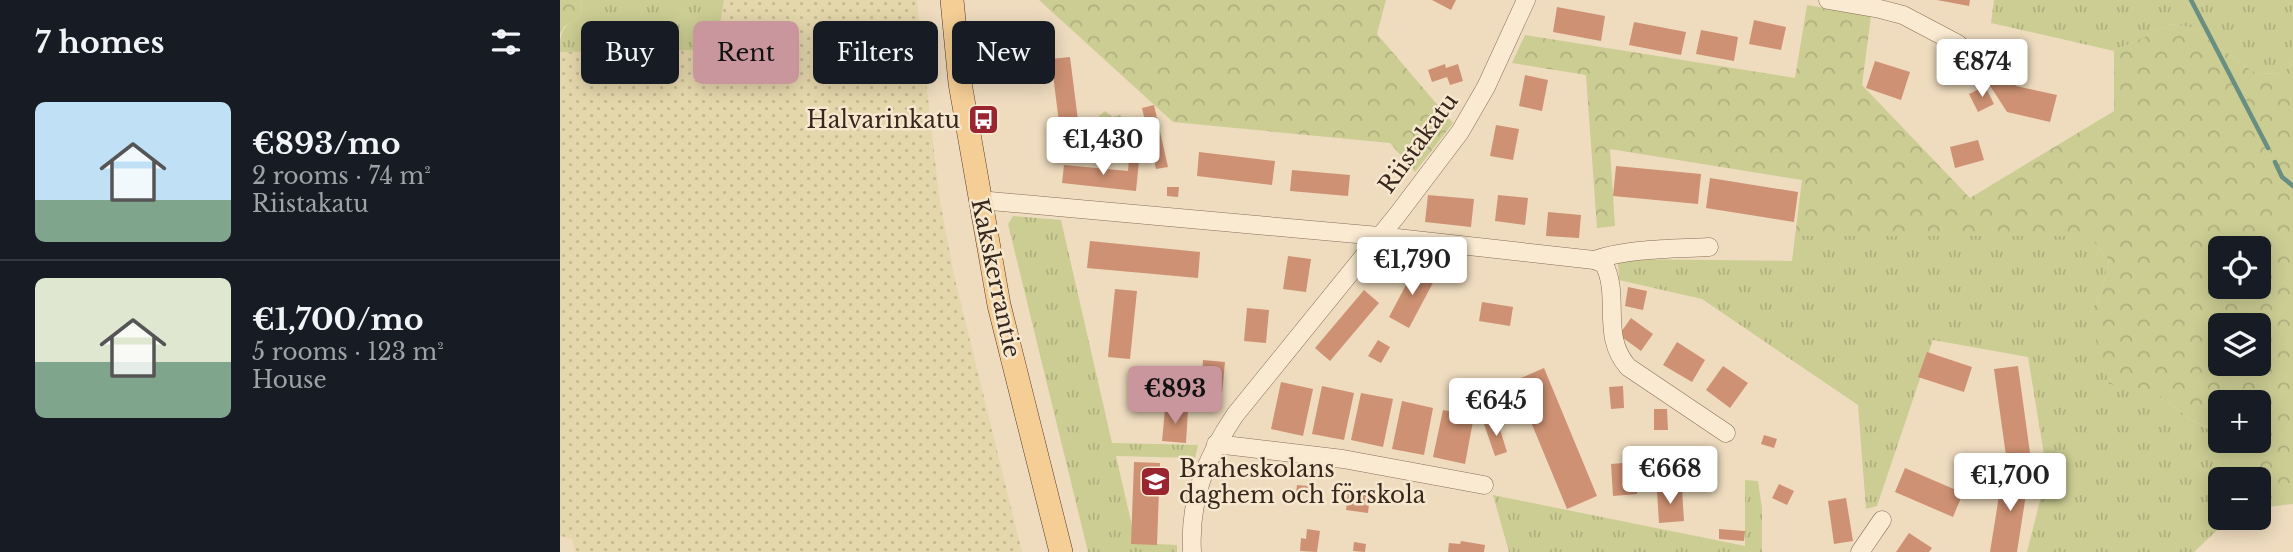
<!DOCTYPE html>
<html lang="en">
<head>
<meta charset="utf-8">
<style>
	body { margin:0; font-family:"Libre Baskerville",serif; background:#242831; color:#f1f3f6; height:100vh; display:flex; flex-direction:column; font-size:26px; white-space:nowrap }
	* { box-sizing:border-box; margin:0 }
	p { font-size:23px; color:#9ea1a6 }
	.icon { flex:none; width:38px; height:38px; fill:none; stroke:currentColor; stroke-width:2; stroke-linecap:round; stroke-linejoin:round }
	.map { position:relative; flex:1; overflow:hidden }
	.details { display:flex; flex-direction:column; background:#171b24; width:560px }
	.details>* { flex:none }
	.top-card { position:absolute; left:21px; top:21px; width:665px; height:63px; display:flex; gap:14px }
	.controls { position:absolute; left:1648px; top:236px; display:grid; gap:14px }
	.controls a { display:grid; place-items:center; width:63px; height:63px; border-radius:10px; background:#171b24; box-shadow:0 4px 18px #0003; font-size:35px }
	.price { position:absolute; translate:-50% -60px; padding:0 16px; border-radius:7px; background:#fff; color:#222; font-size:23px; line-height:46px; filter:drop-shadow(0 2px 4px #0008) }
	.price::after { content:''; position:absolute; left:50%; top:42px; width:21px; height:16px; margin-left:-10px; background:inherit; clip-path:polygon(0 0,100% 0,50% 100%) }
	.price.on { background:#c9969d; color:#111 }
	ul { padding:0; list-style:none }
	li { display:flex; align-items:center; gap:21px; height:175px; padding:0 35px }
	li+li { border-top:2px solid #363941 }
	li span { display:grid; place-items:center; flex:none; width:196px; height:140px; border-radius:10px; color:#555 }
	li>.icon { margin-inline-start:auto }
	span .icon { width:84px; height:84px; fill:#fffc; stroke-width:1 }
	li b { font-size:30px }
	h2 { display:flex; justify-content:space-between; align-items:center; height:84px; padding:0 35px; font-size:30px }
	.tag { padding:0 24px; border-radius:10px; background:#171b24; box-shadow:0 4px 18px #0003; font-size:24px; line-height:63px }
	.tag.on { background:#c9969d; color:#111 }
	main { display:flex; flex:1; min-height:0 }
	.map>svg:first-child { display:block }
	.farmland { fill:url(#farmland-dots) }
	.grass { fill:url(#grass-tufts) }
	.forest { fill:url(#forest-crowns); fill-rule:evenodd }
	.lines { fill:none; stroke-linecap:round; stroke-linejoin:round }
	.stream { stroke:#698e82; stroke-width:4.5 }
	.building { fill:#ce9173 }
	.minor-casing { stroke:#886d57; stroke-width:19 }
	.major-casing { stroke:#553b2c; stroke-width:24 }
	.minor { stroke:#faead2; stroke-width:18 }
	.major { stroke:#f4ce95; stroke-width:23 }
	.labels { text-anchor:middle; stroke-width:5; stroke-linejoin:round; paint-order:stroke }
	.poi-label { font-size:23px; fill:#37271c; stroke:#f6e7cf; text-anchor:end }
	.street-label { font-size:23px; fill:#37271c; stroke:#f6e7cf }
</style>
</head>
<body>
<main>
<section class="details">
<h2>7 homes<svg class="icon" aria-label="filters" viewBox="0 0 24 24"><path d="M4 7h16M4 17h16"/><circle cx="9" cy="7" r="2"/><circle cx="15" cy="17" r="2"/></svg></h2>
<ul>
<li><span style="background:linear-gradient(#bfe0f5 70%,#7fa58c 0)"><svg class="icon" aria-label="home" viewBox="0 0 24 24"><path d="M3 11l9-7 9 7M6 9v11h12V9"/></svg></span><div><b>€893/mo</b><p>2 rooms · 74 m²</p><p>Riistakatu</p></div></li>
<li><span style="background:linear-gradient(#dfe7d0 60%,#7fa58c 0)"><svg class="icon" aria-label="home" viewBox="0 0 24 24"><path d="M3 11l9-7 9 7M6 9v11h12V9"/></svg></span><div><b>€1,700/mo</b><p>5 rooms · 123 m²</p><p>House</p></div></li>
</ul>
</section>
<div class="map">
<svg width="1733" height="552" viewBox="0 0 1733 552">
	<defs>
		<pattern id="farmland-dots" width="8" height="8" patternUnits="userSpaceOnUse" patternTransform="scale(1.75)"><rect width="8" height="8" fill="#e5d7ac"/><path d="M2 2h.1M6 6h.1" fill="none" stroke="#c5b993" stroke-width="1.8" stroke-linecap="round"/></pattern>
		<pattern id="grass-tufts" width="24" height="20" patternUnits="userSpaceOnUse" patternTransform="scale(1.75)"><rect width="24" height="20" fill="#cbcd93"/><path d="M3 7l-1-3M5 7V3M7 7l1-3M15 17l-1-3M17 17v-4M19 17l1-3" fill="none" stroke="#afb07e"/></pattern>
		<pattern id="forest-crowns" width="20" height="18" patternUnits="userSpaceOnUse" patternTransform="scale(1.75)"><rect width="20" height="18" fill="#cbcd93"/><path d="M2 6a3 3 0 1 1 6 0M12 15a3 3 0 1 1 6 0" fill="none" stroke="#afb07e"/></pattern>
	</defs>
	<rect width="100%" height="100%" fill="#efdcbf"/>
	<polygon class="farmland" points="164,0 357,0 379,195 394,275 462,552 15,552 12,539 0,536 0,52 156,50"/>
	<g class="grass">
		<path d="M21,0H164L156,50L0,52C0,29 2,28 22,15Z"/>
		<polygon points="1434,0 1733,0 1733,61 1723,74 1695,73 1632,28 1612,24 1554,51 1431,23"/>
		<polygon points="545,111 552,117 561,115 571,137 564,144 544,144 543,150 539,150 539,116"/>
		<polygon points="453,216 501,220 552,443 638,445 635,458 556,456 576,543 617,545 617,552 528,552 448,224"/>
		<polygon points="1235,236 1529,236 1549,260 1542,290 1530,314 1593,390 1631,420 1661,435 1661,441 1673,441 1679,444 1678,479 1661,480 1661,518 1670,518 1634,552 1467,552 1487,473 1468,357 1373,340 1317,506 1306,509 1298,405 1142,299 1059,280 1058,259 1232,261"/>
		<polygon points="1185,480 1198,481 1202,508 1202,552 949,552 933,495 1185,546"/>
	</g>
	<g class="forest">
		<polygon points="0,0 21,0 22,15 4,27 0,34"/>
		<polygon points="479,0 826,0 817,34 893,123 855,172 830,143 613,122"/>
		<path d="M1247,5L1311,16L1302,85L1410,198L1554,111V51L1612,24L1632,28L1695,73L1723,74L1733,61V504L1699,508V480L1678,479V444L1673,441H1699V402H1661V435L1631,420L1593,390L1549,384L1530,314L1542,290L1549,260L1529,236H1235L1242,180L1050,149L1055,226L1037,228L1026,75L952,63L965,35L1235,78ZM1661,248H1699V287H1661ZM1661,326H1699V364H1661Z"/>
	</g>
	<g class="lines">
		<g class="stream">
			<polyline points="1631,0 1708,148"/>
			<polyline points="1715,162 1722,177 1733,186"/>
		</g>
	</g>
	<g class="building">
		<polygon points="872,0 896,0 891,10"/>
		<polygon points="1377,0 1410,0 1409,6"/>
		<polygon points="997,7 1045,16 1041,41 993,32"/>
		<polygon points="1194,20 1226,27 1221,50 1189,44"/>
		<polygon points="1074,22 1126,32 1121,55 1069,45"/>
		<polygon points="1141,30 1178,37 1174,61 1136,54"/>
		<polygon points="510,57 521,144 502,146 491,59"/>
		<polygon points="1438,58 1456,86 1497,95 1490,122 1447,112 1420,70"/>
		<polygon points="1315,61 1350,72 1341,100 1306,88"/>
		<polygon points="885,64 886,68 898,64 903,81 890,85 887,77 872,82 868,70"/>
		<polygon points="965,75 988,80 982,111 959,106"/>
		<polygon points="1425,86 1434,104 1418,112 1409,94"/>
		<polygon points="594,105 608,167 596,169 582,108"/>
		<polygon points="936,125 959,129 953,160 930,156"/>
		<polygon points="1418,140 1424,160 1395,168 1390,147"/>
		<polygon points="639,152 715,161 712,185 637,176"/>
		<polygon points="569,159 579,161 576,191 502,183 504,165 568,171"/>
		<polygon points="1056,166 1141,174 1138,204 1053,196"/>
		<polygon points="732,170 790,175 788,196 730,191"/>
		<polygon points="1150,178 1238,192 1234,222 1146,208"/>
		<polygon points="607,187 619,187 618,197 607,196"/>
		<polygon points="868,195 914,199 911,227 865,222"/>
		<polygon points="938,195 968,198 965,225 935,221"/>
		<polygon points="988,212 1021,215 1019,238 986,236"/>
		<polygon points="530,241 640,252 638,278 527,268"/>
		<polygon points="728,256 751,259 746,292 723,289"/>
		<polygon points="856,266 876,277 849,328 829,317"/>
		<polygon points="1068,287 1087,291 1083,310 1065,306"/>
		<polygon points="555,289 577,291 570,359 548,357"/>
		<polygon points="804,290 819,303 770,361 755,348"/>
		<polygon points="922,302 953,307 950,326 919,321"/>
		<polygon points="687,308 709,310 706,343 684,341"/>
		<polygon points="1071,318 1093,334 1081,351 1059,335"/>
		<polygon points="818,340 830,347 821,363 808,356"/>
		<polygon points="1117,342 1145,360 1132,382 1103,365"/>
		<polygon points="1367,352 1412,367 1404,392 1358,377"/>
		<polygon points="643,360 665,362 662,393 641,391"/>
		<polygon points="1163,366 1188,383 1170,408 1146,390"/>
		<polygon points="1458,366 1470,453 1446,456 1434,369"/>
		<polygon points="984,368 1037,496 1007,509 954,381"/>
		<polygon points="721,382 753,389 743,436 711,429"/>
		<polygon points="762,386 794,393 784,440 752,434"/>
		<polygon points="1063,386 1064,408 1051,409 1049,387"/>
		<polygon points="801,393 833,399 823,447 791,440"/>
		<polygon points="842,401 873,408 864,455 832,449"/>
		<polygon points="605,409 628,410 626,443 602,441"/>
		<polygon points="1094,409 1107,409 1108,430 1094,430"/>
		<polygon points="883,410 914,416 905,464 873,457"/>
		<polygon points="937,420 947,452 935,456 924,424"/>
		<polygon points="1204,435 1217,439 1214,448 1201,444"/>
		<polygon points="574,462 600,463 597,545 571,544"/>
		<polygon points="1075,462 1077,494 1053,496 1051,464"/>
		<polygon points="1345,468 1403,493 1393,517 1335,492"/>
		<polygon points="1443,471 1469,475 1457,552 1430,552"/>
		<polygon points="1219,484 1234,491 1227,505 1212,498"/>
		<polygon points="737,485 748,486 747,495 736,493"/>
		<polygon points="1122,489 1124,521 1099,523 1097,491"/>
		<polygon points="788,492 810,495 808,513 786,510"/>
		<polygon points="1286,498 1293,541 1274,544 1268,501"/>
		<polygon points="747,529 760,531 757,552 740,551 741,538 746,539"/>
		<polygon points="1159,529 1185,531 1184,541 1159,539"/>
		<polygon points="1349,533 1372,548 1369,552 1336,552"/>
		<polygon points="901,541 925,545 924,552 888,552 889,543 900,544"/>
		<polygon points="794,542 806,544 805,552 793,551"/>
	</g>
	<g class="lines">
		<defs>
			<g id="minor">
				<polyline points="1268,0 1320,9 1343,15 1398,44"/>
				<path d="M419,200L819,236L1034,260L1044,264C1061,297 1040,335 1068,367L1166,433"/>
				<path d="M1034,260C1071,248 1111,249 1149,247"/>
				<polyline points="656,444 783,459 924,485"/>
				<path d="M632,552C629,499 646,458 675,415L838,214L900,132L926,87L966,0"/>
				<polyline points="1300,552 1322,520"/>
			</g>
			<polyline id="major" points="392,0 400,83 439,305 501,552"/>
		</defs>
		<use href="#minor" class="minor-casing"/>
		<use href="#major" class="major-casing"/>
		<use href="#minor" class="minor"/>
		<use href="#major" class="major"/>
	</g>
	<defs>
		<symbol id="bus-square" viewBox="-11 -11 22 22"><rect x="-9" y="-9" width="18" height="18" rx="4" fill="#982530" stroke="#f6e7cf"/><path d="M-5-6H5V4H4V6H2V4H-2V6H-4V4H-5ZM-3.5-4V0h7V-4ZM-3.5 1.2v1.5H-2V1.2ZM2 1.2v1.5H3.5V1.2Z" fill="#fff"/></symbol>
		<symbol id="school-square" viewBox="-11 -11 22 22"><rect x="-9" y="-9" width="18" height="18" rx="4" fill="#982530" stroke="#f6e7cf"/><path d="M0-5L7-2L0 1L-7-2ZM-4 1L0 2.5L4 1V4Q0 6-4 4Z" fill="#fff"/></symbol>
	</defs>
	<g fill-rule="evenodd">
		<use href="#bus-square" x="406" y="102" width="35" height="35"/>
		<use href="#school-square" x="578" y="464" width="35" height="35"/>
	</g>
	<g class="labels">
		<g class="poi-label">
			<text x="400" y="128">Halvarinkatu</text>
			<text x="619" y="477" text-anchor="start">Braheskolans<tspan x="619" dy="26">daghem och förskola</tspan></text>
		</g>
		<g class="street-label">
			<text transform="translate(858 143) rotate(-54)" y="8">Riistakatu</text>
			<text transform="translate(436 278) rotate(78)" y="8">Kakskerrantie</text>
		</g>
	</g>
</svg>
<div class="controls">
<a><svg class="icon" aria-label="locate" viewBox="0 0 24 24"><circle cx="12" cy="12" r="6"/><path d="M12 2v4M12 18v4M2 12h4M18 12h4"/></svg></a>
<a><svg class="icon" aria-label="layers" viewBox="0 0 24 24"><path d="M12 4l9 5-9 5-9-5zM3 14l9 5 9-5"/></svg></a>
<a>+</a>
<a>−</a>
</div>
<b class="price" style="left:1422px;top:99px">€874</b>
<b class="price" style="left:543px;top:177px">€1,430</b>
<b class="price" style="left:852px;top:297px">€1,790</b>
<b class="price on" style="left:615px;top:426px">€893</b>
<b class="price" style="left:936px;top:438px">€645</b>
<b class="price" style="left:1110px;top:506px">€668</b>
<b class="price" style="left:1450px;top:513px">€1,700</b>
<div class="top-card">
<a class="tag">Buy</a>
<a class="tag on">Rent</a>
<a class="tag">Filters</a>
<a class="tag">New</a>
</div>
</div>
</main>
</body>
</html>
